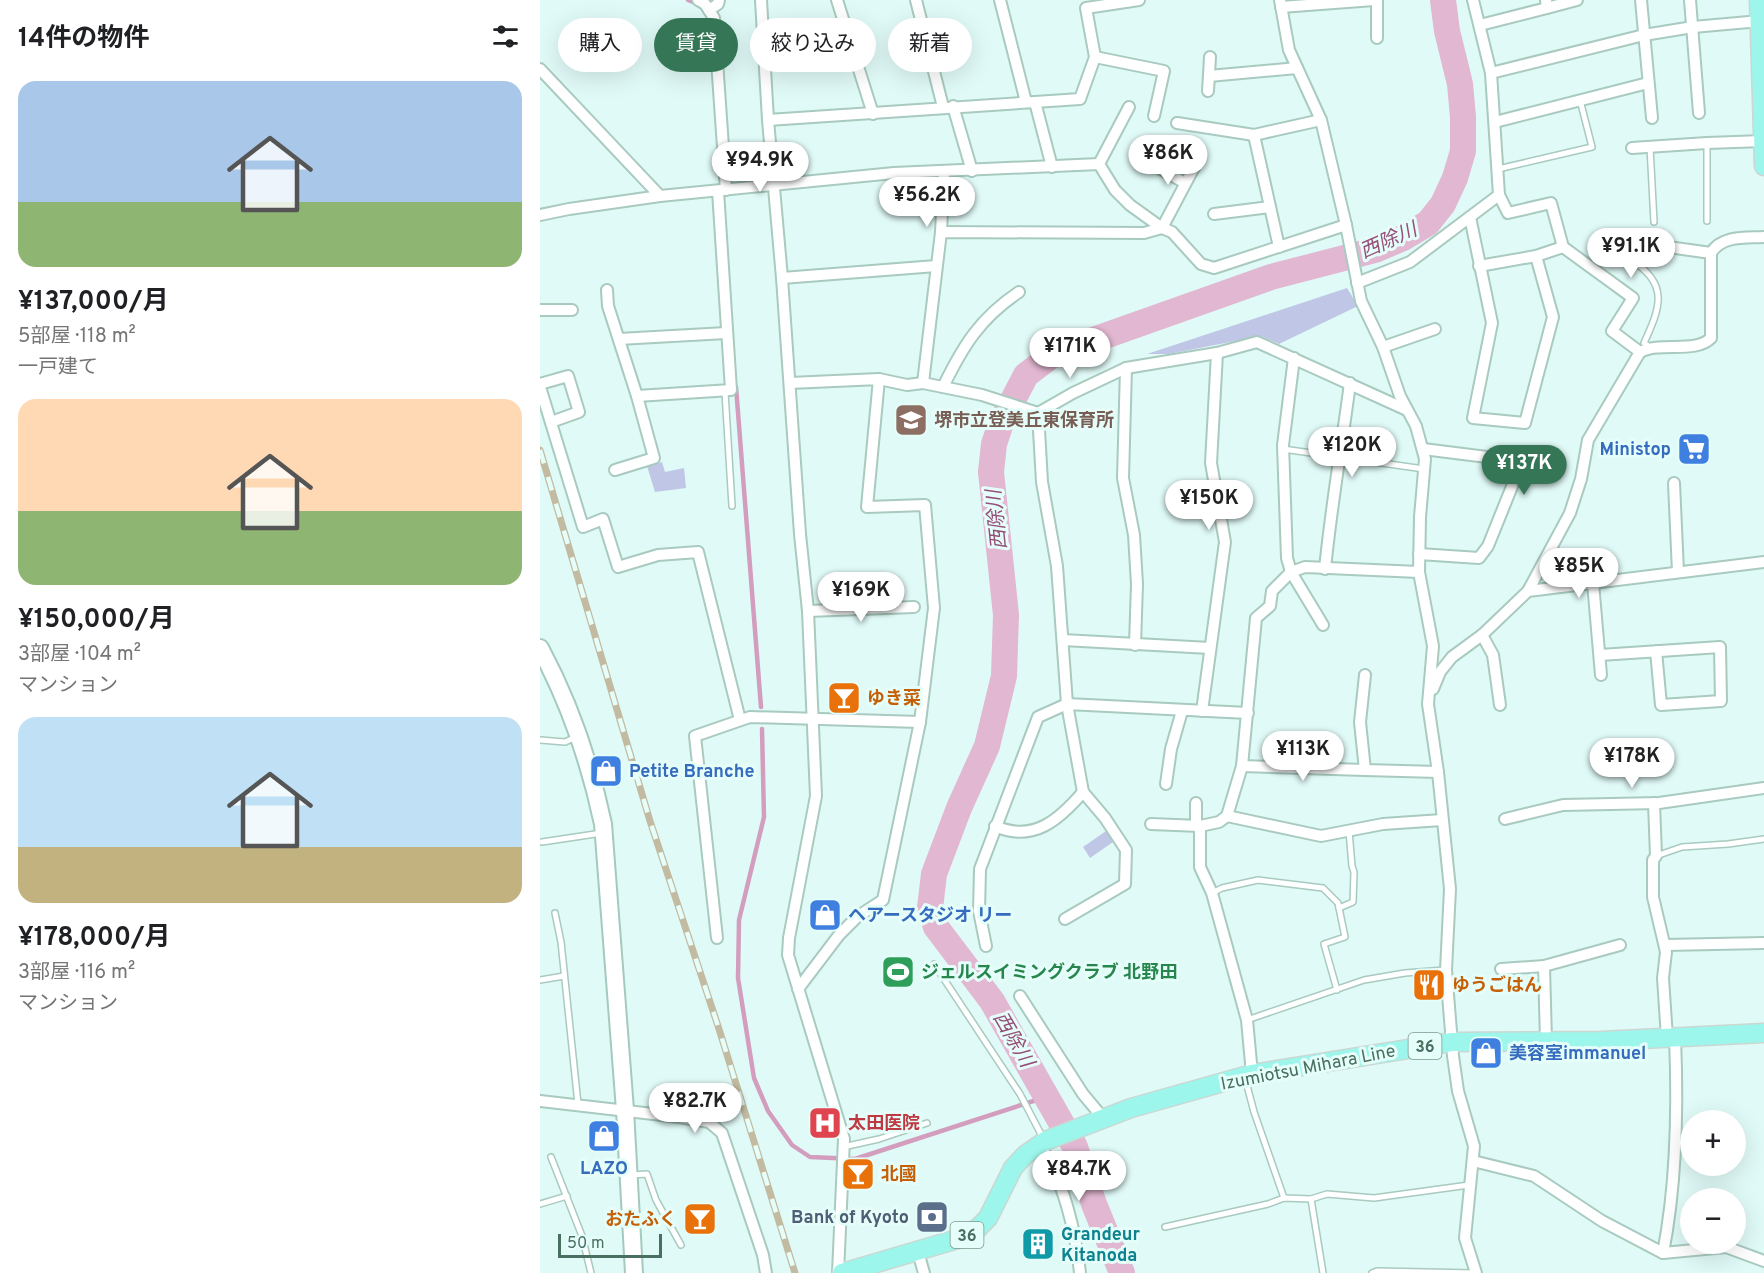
<!DOCTYPE html>
<html lang="ja">
<head>
<meta charset="utf-8">
<style>
	body { margin:0; font-family:Overpass,"Noto Sans JP",sans-serif; background:#f2f2f2; color:#202124; height:100vh; display:flex; flex-direction:column; font-size:22px; white-space:nowrap }
	* { box-sizing:border-box; margin:0 }
	p { font-size:20px; color:#757577 }
	.icon { flex:none; width:33px; height:33px; fill:none; stroke:currentColor; stroke-width:2; stroke-linecap:round; stroke-linejoin:round }
	.map { position:relative; flex:1; overflow:hidden }
	.panel { display:flex; flex-direction:column; background:#fff; width:540px }
	.panel>* { flex:none }
	.banner { position:absolute; left:18px; top:18px; width:570px; height:54px; display:flex; gap:12px }
	.controls { position:absolute; left:1140px; top:1110px; display:grid; gap:12px }
	.controls a { display:grid; place-items:center; width:66px; height:66px; border-radius:50%; background:#fff; box-shadow:0 6px 24px #0002; font-size:30px }
	.scale { position:absolute; left:18px; bottom:15px; width:104px; box-sizing:border-box; padding-left:6px; border:3px solid #496f60; border-top:0; font-size:16px; line-height:21px; white-space:nowrap; color:#496f60; -webkit-text-stroke:4px #e6fefa; paint-order:stroke }
	.price { position:absolute; translate:-50% -51px; padding:0 14px; border-radius:21px; background:#fff; color:#222; font-size:20px; line-height:39px; filter:drop-shadow(0 2px 3px #0008) }
	.price::after { content:''; position:absolute; left:50%; top:36px; width:18px; height:14px; margin-left:-9px; background:inherit; clip-path:polygon(0 0,100% 0,50% 100%) }
	.price.active { background:#347655; color:#fff }
	ul { padding:0; list-style:none }
	li { display:grid; align-content:center; gap:12px; height:318px; padding:0 18px }
	li span { display:grid; place-items:center; height:186px; border-radius:18px; color:#555 }
	li>.icon { margin-inline-start:auto }
	span .icon { width:108px; height:108px; fill:#fffc; stroke-width:1 }
	li b { font-size:26px }
	h2 { display:flex; justify-content:space-between; align-items:center; height:72px; padding:0 18px; font-size:26px }
	.chip { padding:0 21px; border-radius:27px; background:#fff; box-shadow:0 6px 24px #0002; font-size:21px; line-height:54px }
	.chip.active { background:#347655; color:#fff }
	main { display:flex; flex:1; min-height:0 }
	.map>svg:first-child { display:block }
	.green { fill:#c0c6e6 }
	.lines { fill:none; stroke-linecap:round; stroke-linejoin:round }
	.stream { stroke:#d39ebe; stroke-width:4.5 }
	.river { stroke:#e2b7d1; stroke-width:26 }
	.lane-casing { stroke:#a8cabf; stroke-width:8 }
	.street-casing { stroke:#a8cabf; stroke-width:14 }
	.secondary-casing { stroke:#a4cabe; stroke-width:20 }
	.primary-casing { stroke:#ccd7d2; stroke-width:21 }
	.lane { stroke:#fff; stroke-width:5 }
	.street { stroke:#fff; stroke-width:10 }
	.secondary { stroke:#fff; stroke-width:16 }
	.primary { stroke:#9cf6eb; stroke-width:18 }
	.rail-casing { stroke:#c2bba1; stroke-width:7 }
	.rail { stroke:#e6fefa; stroke-width:4.5; stroke-dasharray:14; stroke-linecap:butt }
	.labels { text-anchor:middle; stroke-width:6; stroke-linejoin:round; paint-order:stroke }
	.shield { fill:#e6fefa; stroke:#789a8e; stroke-width:1.5 }
	.shield-label { font-size:16px; font-weight:bold; fill:#496f60 }
	.education-label { font-size:18px; font-weight:bold; fill:#785e54; stroke:#e6fefa; text-anchor:start }
	.shop-label { font-size:18px; font-weight:bold; fill:#366cbe; stroke:#e6fefa; text-anchor:start }
	.food-label { font-size:18px; font-weight:bold; fill:#c56008; stroke:#e6fefa; text-anchor:start }
	.leisure-label { font-size:18px; font-weight:bold; fill:#27864d; stroke:#e6fefa; text-anchor:start }
	.street-label { font-size:18px; fill:#496f60; stroke:#e6fefa }
	.health-label { font-size:18px; font-weight:bold; fill:#be3a42; stroke:#e6fefa; text-anchor:start }
	.service-label { font-size:18px; font-weight:bold; fill:#4e5e75; stroke:#e6fefa; text-anchor:end }
	.culture-label { font-size:18px; font-weight:bold; fill:#0d838f; stroke:#e6fefa; text-anchor:start }
	.water-label { font-size:20px; font-style:italic; fill:#964e78; stroke:#e6fefa }
</style>
</head>
<body>
<main>
<section class="panel">
<h2>14件の物件<svg class="icon" aria-label="filters" viewBox="0 0 24 24"><path d="M4 7h16M4 17h16"/><circle cx="9" cy="7" r="2"/><circle cx="15" cy="17" r="2"/></svg></h2>
<ul>
<li><span style="background:linear-gradient(#a9c7e8 65%,#8fb573 0)"><svg class="icon" aria-label="home" viewBox="0 0 24 24"><path d="M3 11l9-7 9 7M6 9v11h12V9"/></svg></span><div><b>¥137,000/月</b><p>5部屋 · 118 m²</p><p>一戸建て</p></div></li>
<li><span style="background:linear-gradient(#ffd9b3 60%,#8fb573 0)"><svg class="icon" aria-label="home" viewBox="0 0 24 24"><path d="M3 11l9-7 9 7M6 9v11h12V9"/></svg></span><div><b>¥150,000/月</b><p>3部屋 · 104 m²</p><p>マンション</p></div></li>
<li><span style="background:linear-gradient(#bfe0f5 70%,#c2b280 0)"><svg class="icon" aria-label="home" viewBox="0 0 24 24"><path d="M3 11l9-7 9 7M6 9v11h12V9"/></svg></span><div><b>¥178,000/月</b><p>3部屋 · 116 m²</p><p>マンション</p></div></li>
</ul>
</section>
<div class="map">
<svg width="1224" height="1273" viewBox="0 0 1224 1273">
	<rect width="100%" height="100%" fill="#e0faf7"/>
	<g class="green">
		<polygon points="807,288 818,306 739,344 721,336 629,354 607,354"/>
		<polygon points="122,462 125,472 144,468 146,488 115,492 107,466"/>
		<polygon points="566,831 573,842 550,858 543,847"/>
	</g>
	<g class="lines">
		<g class="stream">
			<polyline points="148,0 158,4"/>
			<polyline points="196,387 221,707"/>
			<polyline points="222,729 224,817 199,920 198,978 214,1078 228,1111 252,1145 270,1157 315,1159 506,1097"/>
		</g>
		<polyline class="river" points="582,1273 554,1204 535,1147 452,1001 396,927 390,908 394,874 419,808 447,746 464,676 466,615 451,472 454,444 461,423 486,375 511,356 559,338 731,277 835,250 863,238 888,223 903,204 915,178 923,151 923,117 920,84 907,31 903,0"/>
		<defs>
			<g id="lane">
				<polyline points="1167,143 1167,221"/>
				<polyline points="1110,147 1114,222"/>
				<polyline points="958,169 1052,147 1040,100"/>
				<path d="M1092,242L1090,249L1091,260C1130,284 1120,308 1104,343L1110,347"/>
				<polyline points="185,392 192,506"/>
				<polyline points="743,449 884,469"/>
				<polyline points="0,740 25,742 36,737"/>
				<polyline points="2,842 62,833"/>
				<polyline points="1116,856 1142,847 1188,844 1224,839"/>
				<polyline points="672,893 682,888 718,880 783,888 798,903 805,937 784,944 797,990"/>
				<polyline points="799,908 813,902 814,872 812,866 809,831"/>
				<polyline points="15,913 21,942 38,1104"/>
				<polyline points="394,964 480,1094 503,1138"/>
				<polyline points="0,980 24,976"/>
				<polyline points="707,1020 824,980 865,973 905,970"/>
				<polyline points="705,1078 714,1112 744,1198"/>
				<polyline points="303,1147 339,1139 387,1123"/>
				<polyline points="11,1157 42,1236 51,1273"/>
				<polyline points="92,1175 107,1174 116,1200 141,1245"/>
				<polyline points="771,1199 787,1194 834,1198 929,1185"/>
				<polyline points="0,1204 27,1196"/>
				<polyline points="625,1227 728,1204 744,1198 771,1199 783,1273"/>
				<polyline points="832,1273 837,1271 935,1273"/>
			</g>
			<g id="street">
				<polyline points="158,0 165,4 174,18 186,190"/>
				<polyline points="221,0 228,120 242,278 260,534 268,611 276,796 249,938 248,955 304,1139 298,1273"/>
				<polyline points="297,0 333,114"/>
				<polyline points="376,0 403,107"/>
				<polyline points="460,0 486,102"/>
				<polyline points="740,0 749,50 781,120 806,225 821,301 843,347 860,396 876,426 885,459 880,517 879,572 893,646 888,704 898,772 910,889 906,970 913,1056 918,1091 934,1146 925,1238 936,1273"/>
				<polyline points="837,0 837,38"/>
				<polyline points="933,0 951,73 959,195 968,213 1011,203 1023,247 1093,298 1072,331 1100,352 1048,440 1041,479 1030,513 988,591"/>
				<polyline points="1101,0 1112,118"/>
				<polyline points="1150,0 1159,113"/>
				<polyline points="741,7 834,0"/>
				<polyline points="1007,8 1037,0"/>
				<polyline points="169,10 178,4 179,0"/>
				<polyline points="940,25 1007,8 1006,0"/>
				<polyline points="555,57 624,71 614,116"/>
				<polyline points="0,69 120,196"/>
				<polyline points="951,73 1104,35 1153,27 1220,21"/>
				<polyline points="669,76 757,68"/>
				<polyline points="668,91 670,57"/>
				<polyline points="495,102 512,167"/>
				<polyline points="413,106 432,171"/>
				<polyline points="228,120 540,99 555,57 546,8 599,0"/>
				<polyline points="955,122 1108,83"/>
				<polyline points="637,123 714,135 781,120"/>
				<polyline points="714,135 739,247"/>
				<polyline points="1092,148 1167,143 1223,141"/>
				<polyline points="596,155 645,183"/>
				<polyline points="559,164 589,107"/>
				<polyline points="674,214 730,207"/>
				<polyline points="0,215 29,209 120,196 354,173 559,164 575,190 590,205 622,228 632,232 661,264 674,268 806,225"/>
				<polyline points="930,217 952,323 933,418 985,423 1013,317 996,256"/>
				<polyline points="401,232 404,172"/>
				<path d="M1092,242L1171,253C1182,235 1206,238 1224,237"/>
				<polyline points="939,266 996,256 1023,247"/>
				<polyline points="242,278 396,266"/>
				<polyline points="817,283 870,262 959,195"/>
				<polyline points="67,290 68,306 97,396 114,458 75,470"/>
				<polyline points="0,310 32,310"/>
				<polyline points="79,339 186,333"/>
				<polyline points="843,347 895,329"/>
				<path d="M1100,352C1121,341 1155,354 1171,338V253"/>
				<polyline points="754,358 743,445 747,558 751,572 783,625"/>
				<polyline points="586,368 583,478 594,535 597,584 595,645"/>
				<polyline points="339,379 367,385 383,383"/>
				<polyline points="250,383 339,379 327,507 385,505 394,608 380,722 343,900 317,917 299,935 258,989"/>
				<polyline points="0,384 28,376 39,412 11,422"/>
				<polyline points="0,387 43,527 63,519 78,567 118,555 158,552 200,720"/>
				<path d="M403,387C423,346 440,318 479,292"/>
				<polyline points="97,396 191,390 178,191"/>
				<polyline points="498,413 442,395 383,383 401,232 604,233 622,228 659,158"/>
				<polyline points="1134,483 1138,572"/>
				<polyline points="879,554 939,558 948,546 977,474 979,461 883,449"/>
				<path d="M785,569C791,507 802,445 810,383"/>
				<polyline points="1053,583 1061,675"/>
				<polyline points="268,611 374,607"/>
				<polyline points="942,635 953,655 960,705"/>
				<polyline points="523,640 670,648"/>
				<polyline points="1060,655 1180,647 1181,701 1121,705 1116,651"/>
				<polyline points="825,675 820,722 825,770 898,772"/>
				<polyline points="893,689 900,672 912,657 942,635 988,591 1224,562"/>
				<polyline points="662,711 685,542 671,463 677,353"/>
				<polyline points="702,766 825,770"/>
				<polyline points="626,784 631,749 642,711"/>
				<polyline points="656,803 656,826"/>
				<polyline points="1114,803 1116,856 1113,860 1113,897 1126,952 1123,978 1127,1038"/>
				<polyline points="687,816 781,836 843,824 902,820"/>
				<polyline points="965,819 1023,805 1119,803 1224,788"/>
				<polyline points="611,824 660,826"/>
				<path d="M455,826C493,843 519,820 543,792"/>
				<polyline points="525,919 585,884 586,850 565,818 543,792 527,704 708,713"/>
				<polyline points="177,938 155,736 210,717 380,722"/>
				<polyline points="1125,945 1224,943"/>
				<polyline points="446,946 439,911 440,869 498,717 527,704 517,566 502,482 498,413 533,393 586,368 677,353 717,342 867,410"/>
				<polyline points="1004,966 1006,1041"/>
				<polyline points="961,969 1004,966 1080,945"/>
				<polyline points="480,996 543,1094 563,1118"/>
				<polyline points="712,1074 707,1020 672,893 660,867 660,826 679,822 687,816 702,766 716,618 730,606 732,591 751,572 765,567 879,572"/>
				<polyline points="0,1101 139,1117 169,1122 182,1133 223,1255 226,1273"/>
				<path d="M499,1145C523,1177 536,1233 540,1273"/>
				<polyline points="933,1161 994,1176 1062,1221 1123,1253 1186,1247 1224,1261"/>
				<polyline points="378,1252 384,1273"/>
				<path d="M1123,1253C1137,1182 1138,1109 1135,1037"/>
			</g>
			<path id="secondary" d="M0,648C30,704 50,763 63,824L85,1110L94,1273"/>
			<g id="primary">
				<polyline points="1219,0 1224,166"/>
				<polyline points="302,1273 421,1238 436,1230 448,1218 473,1168 485,1155 505,1141 591,1108 712,1074 912,1042 1061,1041 1224,1033"/>
			</g>
		</defs>
		<use href="#lane" class="lane-casing"/>
		<use href="#street" class="street-casing"/>
		<use href="#secondary" class="secondary-casing"/>
		<use href="#primary" class="primary-casing"/>
		<use href="#lane" class="lane"/>
		<use href="#street" class="street"/>
		<use href="#secondary" class="secondary"/>
		<use href="#primary" class="primary"/>
		<defs>
			<polyline id="rail" points="0,450 110,821 179,1029 255,1273"/>
		</defs>
		<use href="#rail" class="rail-casing"/>
		<use href="#rail" class="rail"/>
	</g>
	<defs>
		<symbol id="school-square" viewBox="-11 -11 22 22"><rect x="-9" y="-9" width="18" height="18" rx="4" fill="#8d6e63" stroke="#e6fefa"/><path d="M0-5L7-2L0 1L-7-2ZM-4 1L0 2.5L4 1V4Q0 6-4 4Z" fill="#fff"/></symbol>
		<symbol id="supermarket-square" viewBox="-11 -11 22 22"><rect x="-9" y="-9" width="18" height="18" rx="4" fill="#3f7fe0" stroke="#e6fefa"/><path d="M-6-5.5h2.5l.6 2H6L4.5 2H-2.5L-4.4-4H-6ZM-1.5 3.2a1.3 1.3 0 1 0 .1 0ZM3 3.2a1.3 1.3 0 1 0 .1 0Z" fill="#fff"/></symbol>
		<symbol id="bar-square" viewBox="-11 -11 22 22"><rect x="-9" y="-9" width="18" height="18" rx="4" fill="#e8710a" stroke="#e6fefa"/><path d="M-6-5H6L.8 .8V4.5H3.5V6h-7V4.5H-.8V.8Z" fill="#fff"/></symbol>
		<symbol id="shop-square" viewBox="-11 -11 22 22"><rect x="-9" y="-9" width="18" height="18" rx="4" fill="#3f7fe0" stroke="#e6fefa"/><path d="M-5-2.5h2.3a2.7 3.5 0 0 1 5.4 0H5L5.5 6h-11ZM-1.5-2.5h3a1.5 2.3 0 0 0-3 0Z" fill="#fff"/></symbol>
		<symbol id="stadium-square" viewBox="-11 -11 22 22"><rect x="-9" y="-9" width="18" height="18" rx="4" fill="#2e9e5b" stroke="#e6fefa"/><path d="M0-5a6.5 5 0 1 0 0 10a6.5 5 0 1 0 0-10ZM-3.5-1.8h7v3.6h-7Z" fill="#fff"/></symbol>
		<symbol id="restaurant-square" viewBox="-11 -11 22 22"><rect x="-9" y="-9" width="18" height="18" rx="4" fill="#e8710a" stroke="#e6fefa"/><path d="M-5-6h1v4h1v-4h1v4h1v-4h1v5L-1.5 .5V6h-2V.5L-5-1ZM5-6V6H3V1.5H1.5Q1.5-4 5-6Z" fill="#fff"/></symbol>
		<symbol id="hospital-square" viewBox="-11 -11 22 22"><rect x="-9" y="-9" width="18" height="18" rx="4" fill="#e0444e" stroke="#e6fefa"/><path d="M-5-5h3v3.5h4V-5h3V5h-3V1.5h-4V5h-3Z" fill="#fff"/></symbol>
		<symbol id="bank-square" viewBox="-11 -11 22 22"><rect x="-9" y="-9" width="18" height="18" rx="4" fill="#5c6f8a" stroke="#e6fefa"/><path d="M-6-4H6V4H-6ZM0-2.3a2.3 2.3 0 1 0 0 4.6a2.3 2.3 0 1 0 0-4.6Z" fill="#fff"/></symbol>
		<symbol id="building-square" viewBox="-11 -11 22 22"><rect x="-9" y="-9" width="18" height="18" rx="4" fill="#0f9aa8" stroke="#e6fefa"/><path d="M-4-6H4V6H1V3H-1V6H-4ZM-2.5-4.3h1.7v1.8h-1.7ZM.8-4.3h1.7v1.8H.8ZM-2.5-1h1.7V.8h-1.7ZM.8-1h1.7V.8H.8Z" fill="#fff"/></symbol>
	</defs>
	<g fill-rule="evenodd">
		<use href="#school-square" x="352" y="401" width="38" height="38"/>
		<use href="#supermarket-square" x="1135" y="430" width="38" height="38"/>
		<use href="#bar-square" x="285" y="679" width="38" height="38"/>
		<use href="#shop-square" x="47" y="752" width="38" height="38"/>
		<use href="#shop-square" x="266" y="896" width="38" height="38"/>
		<use href="#stadium-square" x="339" y="953" width="38" height="38"/>
		<use href="#restaurant-square" x="870" y="966" width="38" height="38"/>
		<use href="#shop-square" x="927" y="1034" width="38" height="38"/>
		<use href="#hospital-square" x="266" y="1104" width="38" height="38"/>
		<use href="#shop-square" x="45" y="1117" width="38" height="38"/>
		<use href="#bar-square" x="299" y="1155" width="38" height="38"/>
		<use href="#bank-square" x="373" y="1198" width="38" height="38"/>
		<use href="#bar-square" x="141" y="1200" width="38" height="38"/>
		<use href="#building-square" x="479" y="1225" width="38" height="38"/>
	</g>
	<g class="labels">
		<g class="shield">
			<rect x="868.5" y="1033" width="33" height="26" rx="4.5"/>
			<rect x="410.5" y="1222" width="33" height="26" rx="4.5"/>
		</g>
		<g class="shield-label">
			<text x="885" y="1052">36</text>
			<text x="427" y="1241">36</text>
		</g>
		<g class="education-label">
			<text x="394" y="426">堺市立登美丘東保育所</text>
		</g>
		<g class="shop-label">
			<text x="1131" y="455" text-anchor="end">Ministop</text>
			<text x="89" y="777">Petite Branche</text>
			<text x="308" y="921">ヘアースタジオ リー</text>
			<text x="969" y="1059">美容室immanuel</text>
			<text x="64" y="1174" text-anchor="middle">LAZO</text>
		</g>
		<g class="food-label">
			<text x="327" y="704">ゆき菜</text>
			<text x="912" y="991">ゆうごはん</text>
			<text x="341" y="1180">北國</text>
			<text x="137" y="1225" text-anchor="end">おたふく</text>
		</g>
		<g class="leisure-label">
			<text x="381" y="978">ジェルスイミングクラブ 北野田</text>
		</g>
		<g class="street-label">
			<text transform="translate(768 1067) rotate(-11)" y="6">Izumiotsu Mihara Line</text>
		</g>
		<g class="health-label">
			<text x="308" y="1129">太田医院</text>
		</g>
		<g class="service-label">
			<text x="369" y="1223">Bank of Kyoto</text>
		</g>
		<g class="culture-label">
			<text x="521" y="1240">Grandeur<tspan x="521" dy="21">Kitanoda</tspan></text>
		</g>
		<g class="water-label">
			<text transform="translate(848 240) rotate(-24)" y="7">西除川</text>
			<text transform="translate(456 520) rotate(-96)" y="7">西除川</text>
			<text transform="translate(474 1039) rotate(60)" y="7">西除川</text>
		</g>
	</g>
</svg>
<div class="controls">
<a>+</a>
<a>−</a>
</div>
<div class="scale">50 m</div>
<b class="price" style="left:628px;top:186px">¥86K</b>
<b class="price" style="left:220px;top:193px">¥94.9K</b>
<b class="price" style="left:387px;top:228px">¥56.2K</b>
<b class="price" style="left:1091px;top:279px">¥91.1K</b>
<b class="price" style="left:530px;top:379px">¥171K</b>
<b class="price" style="left:812px;top:478px">¥120K</b>
<b class="price active" style="left:984px;top:496px">¥137K</b>
<b class="price" style="left:669px;top:531px">¥150K</b>
<b class="price" style="left:1039px;top:599px">¥85K</b>
<b class="price" style="left:321px;top:623px">¥169K</b>
<b class="price" style="left:763px;top:782px">¥113K</b>
<b class="price" style="left:1092px;top:789px">¥178K</b>
<b class="price" style="left:155px;top:1134px">¥82.7K</b>
<b class="price" style="left:539px;top:1202px">¥84.7K</b>
<div class="banner">
<a class="chip">購入</a>
<a class="chip active">賃貸</a>
<a class="chip">絞り込み</a>
<a class="chip">新着</a>
</div>
</div>
</main>
</body>
</html>
